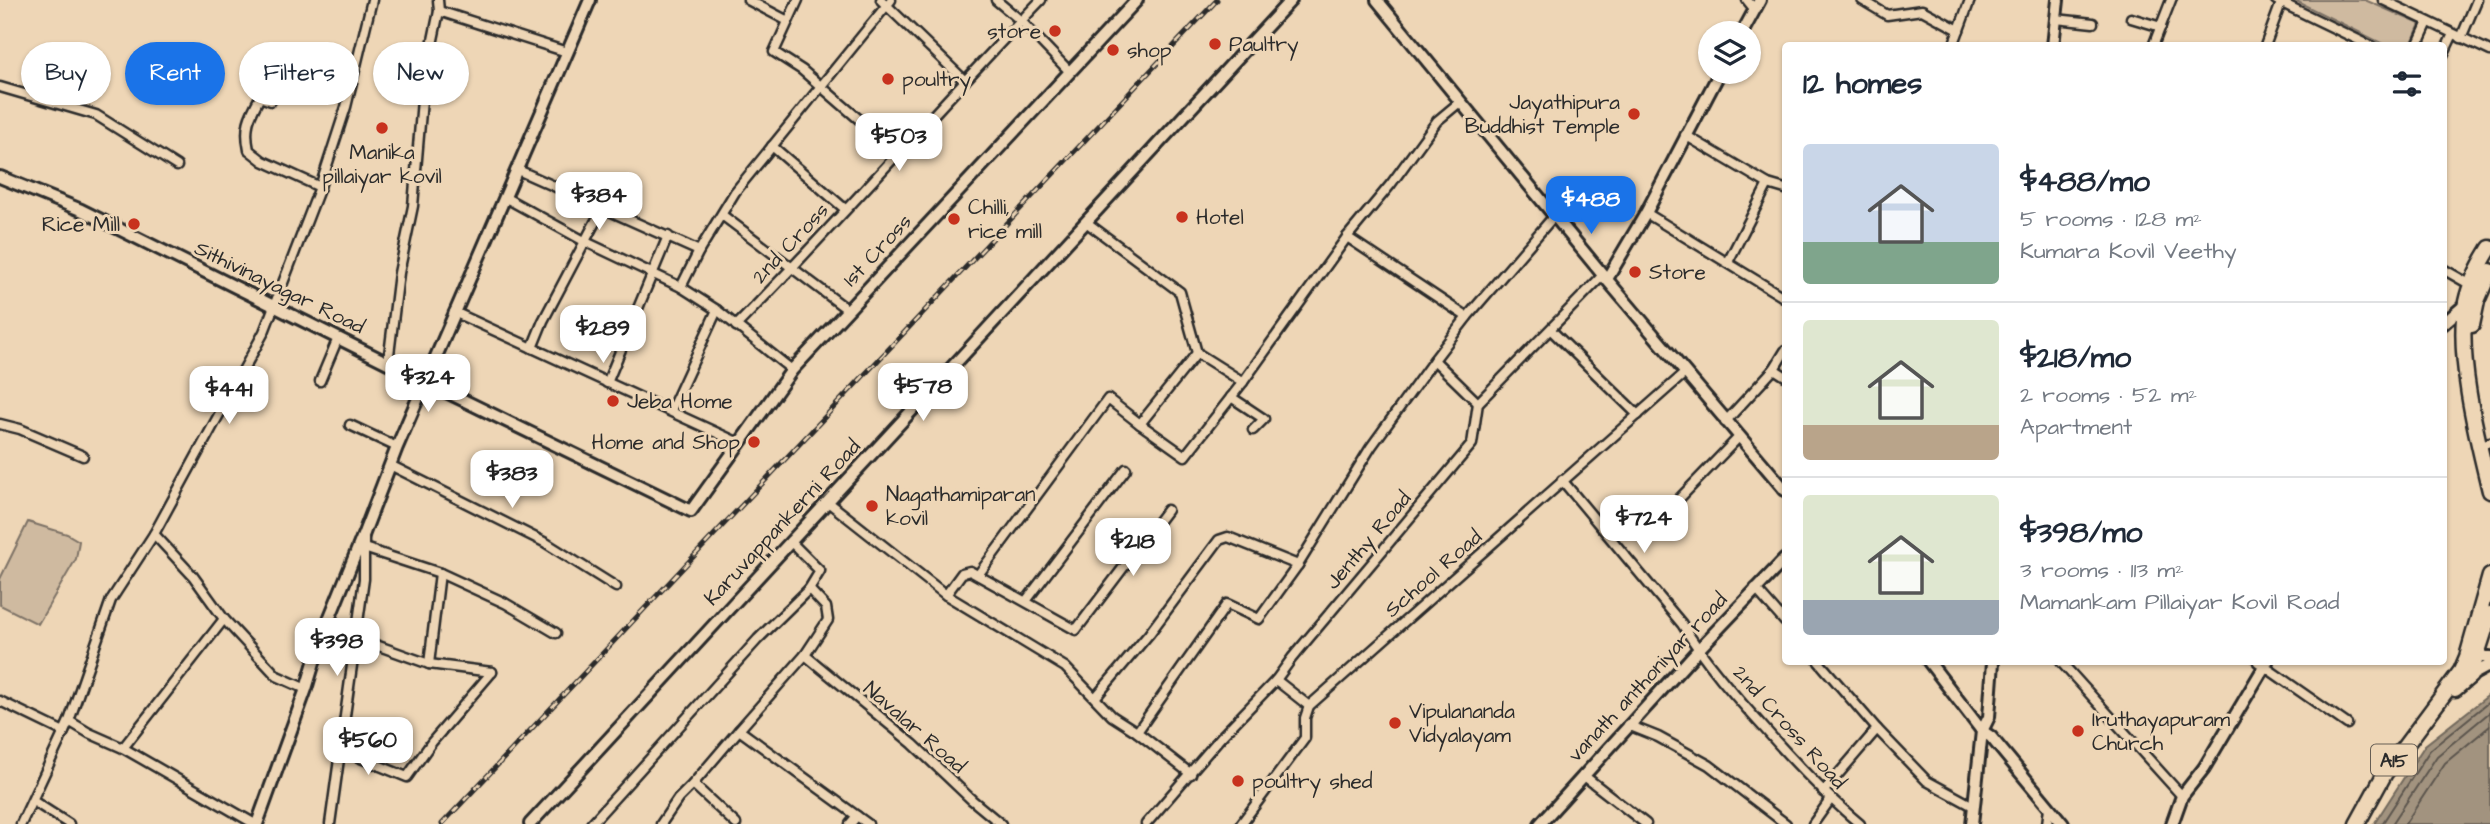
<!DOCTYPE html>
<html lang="en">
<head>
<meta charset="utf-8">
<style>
	body { margin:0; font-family:"Architects Daughter",sans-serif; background:#f6f6f7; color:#1f2937; height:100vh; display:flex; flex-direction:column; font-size:26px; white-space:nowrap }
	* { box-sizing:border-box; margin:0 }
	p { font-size:23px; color:#747a83 }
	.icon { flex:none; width:38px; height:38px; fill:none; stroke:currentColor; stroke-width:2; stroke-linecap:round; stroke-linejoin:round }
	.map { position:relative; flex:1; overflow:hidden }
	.sheet { position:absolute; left:1782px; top:42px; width:665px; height:623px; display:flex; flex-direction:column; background:#fff; border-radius:7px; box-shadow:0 2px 5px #0004 }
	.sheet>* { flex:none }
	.top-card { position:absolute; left:21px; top:42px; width:665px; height:63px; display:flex; gap:14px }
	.controls { position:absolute; left:1698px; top:21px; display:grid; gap:14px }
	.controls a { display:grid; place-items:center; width:63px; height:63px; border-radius:50%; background:#fff; box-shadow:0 2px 5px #0004; font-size:35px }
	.price { position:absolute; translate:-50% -60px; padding:0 16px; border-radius:14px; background:#fff; color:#222; font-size:23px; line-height:46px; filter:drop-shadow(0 2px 4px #0008) }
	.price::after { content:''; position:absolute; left:50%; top:42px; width:21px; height:16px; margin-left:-10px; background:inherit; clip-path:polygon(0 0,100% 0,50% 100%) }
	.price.on { background:#1a73e8; color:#fff }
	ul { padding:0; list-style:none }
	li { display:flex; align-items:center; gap:21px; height:175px; padding:0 21px }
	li+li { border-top:2px solid #e0e1e3 }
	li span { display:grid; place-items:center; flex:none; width:196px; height:140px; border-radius:7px; color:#555 }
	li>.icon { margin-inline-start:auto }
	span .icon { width:84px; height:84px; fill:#fffc; stroke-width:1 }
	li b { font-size:30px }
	h2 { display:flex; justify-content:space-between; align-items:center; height:84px; padding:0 21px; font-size:30px }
	.chip { padding:0 24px; border-radius:32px; background:#fff; box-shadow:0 2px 5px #0004; font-size:24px; line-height:63px }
	.chip.on { background:#1a73e8; color:#fff }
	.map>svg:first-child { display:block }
	.green { fill:#cfbaa0; stroke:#7d7266; stroke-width:2 }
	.water { fill:#a2937f; stroke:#72695d; stroke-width:2 }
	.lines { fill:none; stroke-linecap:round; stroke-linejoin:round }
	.shore { stroke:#5b554d; stroke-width:2 }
	.street-casing { stroke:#2b2b2b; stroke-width:13 }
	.secondary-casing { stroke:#2b2b2b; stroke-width:16 }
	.highway-casing { stroke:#2b2b2b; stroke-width:19 }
	.street { stroke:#eed6b6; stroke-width:8 }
	.secondary { stroke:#eed6b6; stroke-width:10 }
	.highway { stroke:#eed6b6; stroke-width:14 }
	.rail-casing { stroke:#2b2b2b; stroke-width:5 }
	.rail { stroke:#eed6b6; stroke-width:2.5; stroke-dasharray:8; stroke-linecap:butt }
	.poi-dot { fill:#c8321e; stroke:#eed6b6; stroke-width:2.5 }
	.labels { text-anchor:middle; stroke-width:6; stroke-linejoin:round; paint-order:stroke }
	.shield { fill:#eed6b6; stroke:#665e55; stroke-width:2 }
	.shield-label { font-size:19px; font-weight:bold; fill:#2b2b2b }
	.poi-label { font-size:21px; fill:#2b2b2b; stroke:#eed6b6; text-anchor:start }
	.street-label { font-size:21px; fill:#2b2b2b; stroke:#eed6b6 }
</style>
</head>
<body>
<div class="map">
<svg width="2490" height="824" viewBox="0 0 2490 824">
	<rect width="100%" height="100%" fill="#eed6b6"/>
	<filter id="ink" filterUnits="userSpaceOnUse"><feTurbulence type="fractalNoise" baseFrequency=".0143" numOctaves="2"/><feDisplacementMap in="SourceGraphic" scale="14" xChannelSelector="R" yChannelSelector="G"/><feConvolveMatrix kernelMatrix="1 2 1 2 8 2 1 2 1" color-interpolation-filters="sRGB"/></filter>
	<g filter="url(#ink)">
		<g class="green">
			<polygon points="2294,0 2365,0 2420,24 2411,45 2385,45"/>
			<polygon points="28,522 67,534 79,541 76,559 38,624 0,605 0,579"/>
		</g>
		<polygon class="water" points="2490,694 2490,824 2374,824 2425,745"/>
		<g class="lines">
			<g class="shore">
				<polyline points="2382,824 2430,750 2490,701"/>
				<polyline points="2392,824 2437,756 2490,712"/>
				<polyline points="2405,824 2445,763 2490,726"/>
			</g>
			<defs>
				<g id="street">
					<polyline points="748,0 788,21"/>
					<polyline points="798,0 774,52 802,70 898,153"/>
					<polyline points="881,0 965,81"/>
					<polyline points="996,0 1021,21 1070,72"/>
					<polyline points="1747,0 1755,10"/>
					<polyline points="1862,0 1887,15 1922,10 1959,30"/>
					<polyline points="2276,0 2371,46"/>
					<polyline points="2383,0 2490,51"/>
					<polyline points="439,11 567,52"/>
					<polyline points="2131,18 2161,27"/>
					<polyline points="2056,19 2093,23"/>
					<polyline points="2461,38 2477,0"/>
					<polyline points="1953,46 1970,0"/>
					<polyline points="2153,46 2171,0"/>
					<polyline points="2265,46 2281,3"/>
					<polyline points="2417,46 2428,22"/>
					<polyline points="2443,55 2453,34"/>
					<polyline points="0,87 96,115 177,166"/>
					<path d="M271,101L260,97C249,117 244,127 249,150L263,161L320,187"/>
					<polyline points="1685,135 1768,184 1785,189"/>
					<polyline points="772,146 845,209"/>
					<polyline points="518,170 699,251"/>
					<polyline points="506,198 586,242 681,287 717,310 792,370"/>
					<polyline points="1646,213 1785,298"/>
					<polyline points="722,215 848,310"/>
					<polyline points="1086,222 1180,292 1197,353 1140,424 1185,456 1243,382 1347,237 1467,317"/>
					<polyline points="1347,237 1391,184 1437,121 1461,101"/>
					<polyline points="1728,262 1768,184"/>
					<polyline points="2443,269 2471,285"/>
					<polyline points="681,287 699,251 735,192 891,0"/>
					<polyline points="454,312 739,443"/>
					<path d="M736,326C840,220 938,107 1041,0"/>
					<polyline points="1551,330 1638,415"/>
					<polyline points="532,348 543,321 602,209"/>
					<polyline points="1197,353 1243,382"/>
					<polyline points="1434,360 1478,403"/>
					<polyline points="388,363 399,273 413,206 423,88 439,11 438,0"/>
					<polyline points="1774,369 1785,376"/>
					<polyline points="320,381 338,338"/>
					<polyline points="607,383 668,236"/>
					<polyline points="1231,397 1264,419 1253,430"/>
					<polyline points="671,410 717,310"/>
					<polyline points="1725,422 1774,369 1785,351"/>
					<polyline points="0,424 20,429 83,456"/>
					<polyline points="350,425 397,447"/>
					<polyline points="2487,443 2490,442"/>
					<polyline points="390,465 546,543 616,587"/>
					<path d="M1562,480L1682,624C1705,662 1735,696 1765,729C1795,763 1825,795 1860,824"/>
					<polyline points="1678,500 1738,438"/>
					<polyline points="828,502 946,595 1065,667 1112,716 1137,732"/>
					<polyline points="154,534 193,576 224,619 277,676 306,689"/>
					<polyline points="364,548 440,573 505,603 556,633"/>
					<polyline points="978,575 1108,399 1140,424"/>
					<polyline points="1755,588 1785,622"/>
					<polyline points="946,595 962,573 970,571 1076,630 1167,510"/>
					<polyline points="1026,601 1126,469"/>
					<polyline points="357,635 376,645 429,664 492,672"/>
					<polyline points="805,655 913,744 972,800 1001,824"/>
					<polyline points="1819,662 1877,729 1927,781 1973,806"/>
					<polyline points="2061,662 2182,796"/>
					<polyline points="2258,662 2347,724"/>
					<polyline points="429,664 440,573"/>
					<polyline points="1276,680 1309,706"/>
					<polyline points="1095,698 1149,634 1219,540 1228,537 1298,565"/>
					<polyline points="0,701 64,732"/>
					<polyline points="69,721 89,733 123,748 255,824"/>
					<polyline points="1628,725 1658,737 1709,765 1786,824"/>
					<polyline points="739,730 805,655 828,620 826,607 809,589 820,571 790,541"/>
					<polyline points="123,748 224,619"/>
					<polyline points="341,750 407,777 432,742 492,672"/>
					<polyline points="1191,774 1137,732 1227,604 1259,619 1298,565 1371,447 1434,360 1467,317 1554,216"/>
					<polyline points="1583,775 1646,824"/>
					<polyline points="1823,792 1877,729"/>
					<polyline points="33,801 69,824"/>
					<polyline points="21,824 69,721 111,600 154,534 264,332 320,187 346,107 372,0"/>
					<polyline points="330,824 364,579 364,536"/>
					<polyline points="591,824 758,639 809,589"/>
					<polyline points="661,824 678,799 693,784"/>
					<polyline points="736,824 693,784 739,730 857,816"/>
					<polyline points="850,824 857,816 868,824"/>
					<polyline points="1146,824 1221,737 1276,680 1292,658 1472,444 1478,403 1603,275"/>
					<polyline points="1241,824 1305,738 1305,718 1309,706 1685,373"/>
					<polyline points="1813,824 1830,800"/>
					<polyline points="2047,824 2049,808"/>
				</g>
				<g id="secondary">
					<polyline points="1377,0 1603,275 1785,490"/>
					<polyline points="1742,33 1760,0"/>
					<polyline points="2053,46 2058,0"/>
					<polyline points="0,177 81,210 426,382 691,511 792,370 1137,0"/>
					<polyline points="1607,279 1646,213 1720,72"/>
					<polyline points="2443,324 2466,304"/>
					<polyline points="2470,657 2490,657"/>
					<polyline points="1929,662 1982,731 1991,737 2063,824"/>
					<polyline points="2470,676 2490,665"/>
					<polyline points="257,824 306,689 321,639 364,533 397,447 590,0"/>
					<polyline points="530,824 1291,0"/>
					<polyline points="1540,824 1698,650 1785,559"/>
					<polyline points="1972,824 1982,731 1989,717 1993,662"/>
					<polyline points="2172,824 2182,796 2204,768 2267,662"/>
				</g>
				<g id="highway">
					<path d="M2490,248C2480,264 2470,283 2466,302C2456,356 2477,438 2490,491"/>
					<polyline points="2472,325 2477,301 2490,271"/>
					<polyline points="2455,689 2470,676 2490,614"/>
					<polyline points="2357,824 2385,773 2461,671 2467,657 2490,576"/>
				</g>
			</defs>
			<use href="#street" class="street-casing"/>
			<use href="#secondary" class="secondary-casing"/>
			<use href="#highway" class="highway-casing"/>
			<use href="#street" class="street"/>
			<use href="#secondary" class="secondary"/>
			<use href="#highway" class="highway"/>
			<defs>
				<polyline id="rail" points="442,824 1217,0"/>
			</defs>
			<use href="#rail" class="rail-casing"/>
			<use href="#rail" class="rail"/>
		</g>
	</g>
	<g class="poi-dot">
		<circle cx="1055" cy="31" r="7"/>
		<circle cx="1215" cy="44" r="7"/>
		<circle cx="1113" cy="50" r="7"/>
		<circle cx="888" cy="79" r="7"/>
		<circle cx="1634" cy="114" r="7"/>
		<circle cx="382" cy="128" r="7"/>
		<circle cx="1182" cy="217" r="7"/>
		<circle cx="954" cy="219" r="7"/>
		<circle cx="134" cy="224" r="7"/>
		<circle cx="1635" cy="272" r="7"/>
		<circle cx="613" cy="401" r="7"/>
		<circle cx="754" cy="442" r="7"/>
		<circle cx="872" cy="506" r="7"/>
		<circle cx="1395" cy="723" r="7"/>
		<circle cx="2078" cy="731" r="7"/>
		<circle cx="1238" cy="781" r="7"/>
	</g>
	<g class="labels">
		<rect class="shield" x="2371" y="744.5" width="46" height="31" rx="5"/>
		<g class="shield-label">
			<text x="2394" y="767">A15</text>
		</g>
		<g class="poi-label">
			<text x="1041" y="38" text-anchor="end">store</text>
			<text x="1229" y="51">Paultry</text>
			<text x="1127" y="57">shop</text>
			<text x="902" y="86">poultry</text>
			<text x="1620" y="109" text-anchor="end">Jayathipura<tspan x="1620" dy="24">Buddhist Temple</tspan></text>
			<text x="382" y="159" text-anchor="middle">Manika<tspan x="382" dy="24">pillaiyar kovil</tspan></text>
			<text x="968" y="214">Chilli,<tspan x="968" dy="24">rice mill</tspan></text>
			<text x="1196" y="224">Hotel</text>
			<text x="120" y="231" text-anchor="end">Rice Mill</text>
			<text x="1649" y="279">Store</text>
			<text x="627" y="408">Jeba Home</text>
			<text x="740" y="449" text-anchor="end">Home and Shop</text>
			<text x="886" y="501">Nagathamiparan<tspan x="886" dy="24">kovil</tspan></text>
			<text x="1409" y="718">Vipulananda<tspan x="1409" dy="24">Vidyalayam</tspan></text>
			<text x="2092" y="726">Iruthayapuram<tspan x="2092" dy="24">Church</tspan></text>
			<text x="1252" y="788">poultry shed</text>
		</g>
		<g class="street-label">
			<text transform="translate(790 243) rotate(-47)" y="7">2nd Cross</text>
			<text transform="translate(877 250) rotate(-47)" y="7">1st Cross</text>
			<text transform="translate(280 287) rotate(26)" y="7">Sithivinayagar Road</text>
			<text transform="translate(782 522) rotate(-47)" y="7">Karuvappankerni Road</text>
			<text transform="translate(1368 540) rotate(-50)" y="7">Jenthy Road</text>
			<text transform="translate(1433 573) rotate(-41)" y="7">School Road</text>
			<text transform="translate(1647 677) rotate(-47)" y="7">vanath anthoniyar road</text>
			<text transform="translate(915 727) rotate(41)" y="7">Navalar Road</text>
			<text transform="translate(1790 727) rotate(48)" y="7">2nd Cross Road</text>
		</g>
	</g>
</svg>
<div class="controls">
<a><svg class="icon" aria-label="layers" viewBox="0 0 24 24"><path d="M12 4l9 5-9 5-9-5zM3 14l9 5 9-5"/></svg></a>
</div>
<b class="price" style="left:899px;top:173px">$503</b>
<b class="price" style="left:599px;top:232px">$384</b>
<b class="price on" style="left:1591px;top:236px">$488</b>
<b class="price" style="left:603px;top:365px">$289</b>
<b class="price" style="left:428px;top:414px">$324</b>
<b class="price" style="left:923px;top:423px">$578</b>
<b class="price" style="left:229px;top:426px">$441</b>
<b class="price" style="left:512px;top:510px">$383</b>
<b class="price" style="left:1644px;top:555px">$724</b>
<b class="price" style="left:1133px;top:578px">$218</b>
<b class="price" style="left:337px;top:678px">$398</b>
<b class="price" style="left:368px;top:777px">$560</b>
<div class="top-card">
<a class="chip">Buy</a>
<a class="chip on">Rent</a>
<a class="chip">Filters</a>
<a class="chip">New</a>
</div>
<section class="sheet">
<h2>12 homes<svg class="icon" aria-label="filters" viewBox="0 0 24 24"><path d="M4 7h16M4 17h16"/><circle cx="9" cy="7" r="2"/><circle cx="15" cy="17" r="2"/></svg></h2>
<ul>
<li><span style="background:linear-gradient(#c9d6e8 70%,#7fa58c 0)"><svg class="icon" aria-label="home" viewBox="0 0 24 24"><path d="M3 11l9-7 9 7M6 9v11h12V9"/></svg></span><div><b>$488/mo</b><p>5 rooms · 128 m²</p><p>Kumara Kovil Veethy</p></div></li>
<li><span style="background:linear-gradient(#dfe7d0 75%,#b9a48a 0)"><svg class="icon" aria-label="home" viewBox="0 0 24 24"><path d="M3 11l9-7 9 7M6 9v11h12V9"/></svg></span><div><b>$218/mo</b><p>2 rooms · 52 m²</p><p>Apartment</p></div></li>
<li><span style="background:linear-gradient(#dfe7d0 75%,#9aa5b1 0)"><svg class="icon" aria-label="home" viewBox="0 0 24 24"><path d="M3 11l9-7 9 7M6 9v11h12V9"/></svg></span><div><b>$398/mo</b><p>3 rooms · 113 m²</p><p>Mamankam Pillaiyar Kovil Road</p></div></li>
</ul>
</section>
</div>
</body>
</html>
